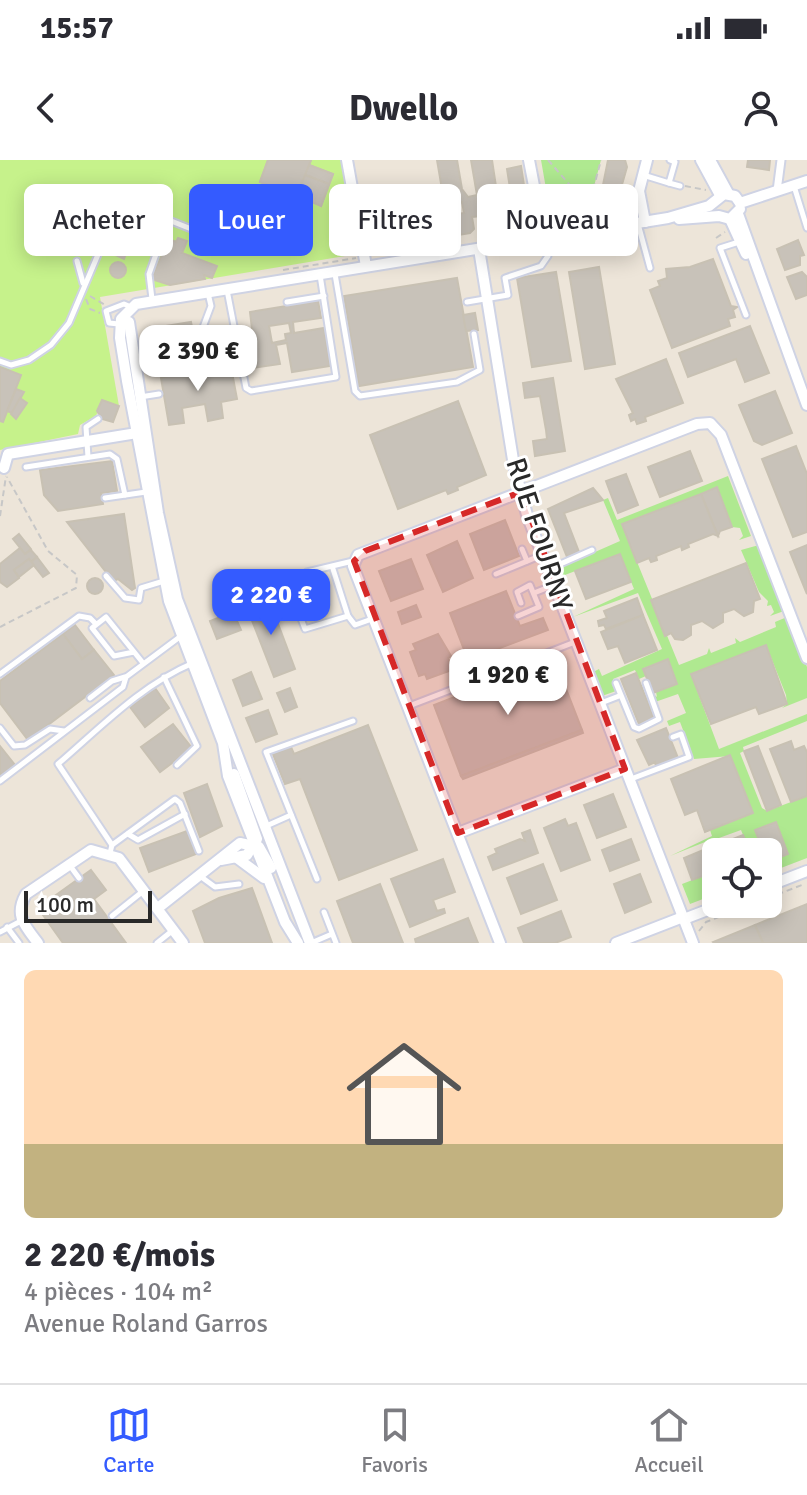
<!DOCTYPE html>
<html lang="fr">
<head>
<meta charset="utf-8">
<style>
	body { margin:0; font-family:Signika,sans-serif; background:#f7f7f7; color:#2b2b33; height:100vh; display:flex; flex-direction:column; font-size:30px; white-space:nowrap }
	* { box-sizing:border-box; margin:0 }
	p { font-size:26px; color:#7c7c81 }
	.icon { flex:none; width:44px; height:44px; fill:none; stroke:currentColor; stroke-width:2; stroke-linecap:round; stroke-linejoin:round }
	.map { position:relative; height:783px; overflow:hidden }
	.details { display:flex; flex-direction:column; background:#fff; flex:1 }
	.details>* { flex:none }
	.banner { position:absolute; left:24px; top:24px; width:760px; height:72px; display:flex; gap:16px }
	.buttons { position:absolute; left:702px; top:678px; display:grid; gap:16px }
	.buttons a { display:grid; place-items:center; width:80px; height:80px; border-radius:12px; background:#fff; box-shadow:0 4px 20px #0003; font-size:40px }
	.scale { position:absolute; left:24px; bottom:20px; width:128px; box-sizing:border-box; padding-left:8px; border:4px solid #292929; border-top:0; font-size:22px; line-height:28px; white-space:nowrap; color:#292929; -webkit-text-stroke:6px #fff; paint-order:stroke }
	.price { position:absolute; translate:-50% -68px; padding:0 18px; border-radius:16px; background:#fff; color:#222; font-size:26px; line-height:52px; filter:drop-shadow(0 2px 4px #0008) }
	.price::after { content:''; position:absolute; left:50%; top:48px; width:24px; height:18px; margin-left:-12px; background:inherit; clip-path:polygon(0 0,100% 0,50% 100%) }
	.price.active { background:#345bff; color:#fff }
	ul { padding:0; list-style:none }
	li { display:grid; align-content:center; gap:16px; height:424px; padding:0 24px }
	li span { display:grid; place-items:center; height:248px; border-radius:12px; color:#555 }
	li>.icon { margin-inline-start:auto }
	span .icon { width:144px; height:144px; fill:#fffc; stroke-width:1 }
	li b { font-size:34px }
	.tag { padding:0 28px; border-radius:12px; background:#fff; box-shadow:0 4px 20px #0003; font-size:28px; line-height:72px }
	.tag.active { background:#345bff; color:#fff }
	.status { display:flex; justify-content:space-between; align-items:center; height:56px; padding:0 40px; background:#fff; direction:ltr }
	.status svg { height:22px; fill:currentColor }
	header { display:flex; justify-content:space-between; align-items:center; height:104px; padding:0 24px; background:#fff; font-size:36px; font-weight:700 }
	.tab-bar { display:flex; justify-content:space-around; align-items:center; height:112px; border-top:2px solid #e1e1e2; background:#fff; font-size:22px; color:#7c7c81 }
	.tab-bar a { display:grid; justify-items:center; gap:4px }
	.tab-bar .active { color:#345bff }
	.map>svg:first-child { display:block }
	.green { fill:#afe990 }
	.pitch { fill:#c6f28b }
	.building { fill:#c8c2b9; stroke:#c8c1b3; stroke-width:2; fill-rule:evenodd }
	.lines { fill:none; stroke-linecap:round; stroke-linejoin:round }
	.service-casing { stroke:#cfd3e4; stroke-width:9 }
	.pedestrian-casing { stroke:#cfd3e4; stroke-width:11 }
	.minor-casing { stroke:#cfd3e4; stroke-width:14 }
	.path { stroke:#c7c7c7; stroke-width:2; stroke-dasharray:6 4; stroke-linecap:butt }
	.service { stroke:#fff; stroke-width:5 }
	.pedestrian { stroke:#fff; stroke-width:7 }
	.minor { stroke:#fff; stroke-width:10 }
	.marked { fill:#d62828; fill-opacity:0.2; stroke:#d62828; stroke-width:6; stroke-dasharray:16 10; stroke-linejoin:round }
	.labels { text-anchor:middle; stroke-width:6; stroke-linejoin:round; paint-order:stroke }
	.street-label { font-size:28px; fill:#292929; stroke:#fff }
</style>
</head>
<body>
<div class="status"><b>15:57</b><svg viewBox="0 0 49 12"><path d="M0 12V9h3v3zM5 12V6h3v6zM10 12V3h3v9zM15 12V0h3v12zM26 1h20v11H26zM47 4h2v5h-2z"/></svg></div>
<header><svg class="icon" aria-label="back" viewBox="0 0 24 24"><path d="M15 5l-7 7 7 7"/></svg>Dwello<svg class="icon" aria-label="person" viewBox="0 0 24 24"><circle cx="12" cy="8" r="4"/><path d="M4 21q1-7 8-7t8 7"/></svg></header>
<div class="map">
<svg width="807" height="783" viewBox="0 0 807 783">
	<rect width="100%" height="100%" fill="#ede5d9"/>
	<g class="green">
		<polygon points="541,0 601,0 593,30 597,58 552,63"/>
		<polygon points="728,316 751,376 739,380 743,376 740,368 732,367 717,328 622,365 679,505 707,494 709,488 711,493 736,483 735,478 740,482 776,467 775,462 787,457 807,507 807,538 782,548 787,544 786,535 766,485 691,514 719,589 807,554 807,561 743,587 744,591 740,593 762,648 767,651 807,636 807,698 768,713 768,692 750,692 741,670 719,678 724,692 716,693 710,680 670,696 712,676 710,670 730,596 694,599 680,562 669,566 667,561 686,553 678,534 655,542 652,533 657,537 656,532 667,500 644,508 646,516 639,519 635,510 613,519 616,531 602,536 593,512 599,509 602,516 662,489 638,433 573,457 634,429 620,394 557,418 554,410 620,381 603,340 608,338 617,360"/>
		<polygon points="759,385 784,451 770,456 774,452 771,445 767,446 768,441 759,432 741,390"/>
		<polygon points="716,711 716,734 690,744 682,724"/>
	</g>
	<polygon class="pitch" points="0,0 343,0 357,94 100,137 119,246 102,240 96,256 80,265 78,274 0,290"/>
	<g class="building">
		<polygon points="268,0 311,0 298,32 290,28 288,33 260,22"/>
		<polygon points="268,0 311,0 309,5 333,14 321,46 290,28 288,33 260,22"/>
		<polygon points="437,0 457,0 462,29 468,37 477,35 471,0 492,0 502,66 483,68 481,56 472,57 474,69 470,73 433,79 431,68 434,58 464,53 462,42 454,44 447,34 443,35"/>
		<polygon points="608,0 625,0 627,7 615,49 599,45"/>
		<polygon points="748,0 770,0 769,10 747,7"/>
		<polygon points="309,5 333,14 329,24 305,15"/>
		<polygon points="521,6 529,58 515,60 507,9"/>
		<polygon points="305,15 329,24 321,46 304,39 305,35 298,32"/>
		<polygon points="415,35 418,49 405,52 403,37"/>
		<polygon points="390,38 395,63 419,61 422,77 378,86 370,42"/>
		<polygon points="144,63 156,76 153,84 137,82 129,85 124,99 111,93 108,78"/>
		<polygon points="178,78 187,81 182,93 217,106 212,118 204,115 205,119 170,125 151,119 162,95 166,94 169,79 176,82"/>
		<polygon points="798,80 804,95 800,96 800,105 785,110 777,89"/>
		<polygon points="713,99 731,146 737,147 733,150 735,157 728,159 730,166 672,188 650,130 660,126 658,121 667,118 666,109 690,107"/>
		<circle cx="118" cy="110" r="8"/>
		<polygon points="599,107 615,204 585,209 569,112"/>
		<polygon points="556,112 571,201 532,207 517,118"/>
		<polygon points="802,112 807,117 807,135 796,139 787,117"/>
		<polygon points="457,118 473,207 359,226 344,136"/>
		<path d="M318,141L321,158L293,162L294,173L324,168L330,206L292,212L287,183L276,185L280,204L253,208L245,170L252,169L250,152ZM289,163L291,173L285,174L286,180L272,183L269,166Z"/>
		<polygon points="475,153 478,170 466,171 463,155"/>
		<polygon points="191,162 196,188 157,194 153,168"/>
		<polygon points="750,166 769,213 745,222 736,199 688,217 679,193"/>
		<polygon points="666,199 683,243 645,257 646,261 637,264 635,259 631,261 629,255 633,253 616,219"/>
		<polygon points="0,207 21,215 3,262 0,261"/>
		<polygon points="231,207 237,239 221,242 223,258 208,261 205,244 182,248 184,263 169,265 161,218 192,209 193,213"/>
		<polygon points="553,218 565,291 535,296 533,281 547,279 546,270 540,236 525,238 523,223"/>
		<polygon points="16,229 24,232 12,253 7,251"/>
		<polygon points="775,231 792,273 762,285 754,281 739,245"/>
		<polygon points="20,238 27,243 16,259 11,254"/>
		<polygon points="102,240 119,246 113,262 102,259 97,251"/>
		<polygon points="458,241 486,315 457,327 458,330 448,334 446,330 398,349 370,275"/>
		<polygon points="796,286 807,314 807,372 793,377 762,299"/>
		<polygon points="690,291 702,321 660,337 648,307"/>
		<polygon points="112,301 117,331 101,333 103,344 58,351 44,335 40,310"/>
		<polygon points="626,314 638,345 618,353 606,321"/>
		<polygon points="717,327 732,367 720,371 718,376 701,334"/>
		<polygon points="593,328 603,340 564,353 579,392 567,397 548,349"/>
		<polygon points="701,334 718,376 713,374 688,384 689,387 682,390 681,386 656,396 657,400 651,402 649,398 637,403 622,364"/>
		<polygon points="124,354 135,428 132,430 118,419 113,421 67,362"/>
		<polygon points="505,360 519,396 484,410 470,374"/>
		<polygon points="19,374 31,389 25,394 13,379"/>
		<polygon points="457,381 473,418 443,432 427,395"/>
		<polygon points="807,385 807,434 790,392"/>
		<polygon points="20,388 25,394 31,390 37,397 31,402 29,399 14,410 19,418 7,427 0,422 0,404"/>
		<polygon points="620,394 631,422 586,439 575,411"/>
		<polygon points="37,397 49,413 43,417 31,402"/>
		<polygon points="29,399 34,405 19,417 14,410"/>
		<polygon points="411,399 423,429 391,441 379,411"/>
		<polygon points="746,403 760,439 754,441 753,452 744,456 734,449 723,453 723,462 713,468 702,461 691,465 691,475 683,480 675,479 671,473 665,476 651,440"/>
		<circle cx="95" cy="426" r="8"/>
		<polygon points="506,431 520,466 543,458 548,470 468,500 450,453"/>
		<polygon points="268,437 295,509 274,517 246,445"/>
		<polygon points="637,438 643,455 606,469 604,465 599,466 598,461 607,458 604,451"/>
		<polygon points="416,445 421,457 402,464 398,452"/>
		<polygon points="233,452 241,470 217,479 210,461"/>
		<polygon points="643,455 657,490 625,503 618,486 608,489 601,472"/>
		<polygon points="75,465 94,490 82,499 63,474"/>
		<polygon points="63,474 82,499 94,490 114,515 28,580 0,543 0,521"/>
		<polygon points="438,474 451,496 448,498 452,510 427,519 425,514 419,516 410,492 416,490 413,484"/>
		<polygon points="766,485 787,544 759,554 756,547 711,564 691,514"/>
		<polygon points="554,498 582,570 461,616 434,545"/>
		<polygon points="668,499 677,524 653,533 643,509"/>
		<polygon points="251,512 262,539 243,546 233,520"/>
		<polygon points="636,513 654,558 639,564 621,519"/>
		<polygon points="155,528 169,548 145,567 130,547"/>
		<polygon points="290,528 297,547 285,552 277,533"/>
		<polygon points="268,550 277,574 256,582 246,558"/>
		<polygon points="173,564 192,588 160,612 141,587"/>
		<polygon points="368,565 417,690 339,720 300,619 285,624 273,594 291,587 294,594"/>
		<polygon points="666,568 678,598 656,606 655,602 649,605 637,580"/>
		<polygon points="582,570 583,573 463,619 461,616"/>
		<polygon points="791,581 794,590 804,586 807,592 807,636 791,642 770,589"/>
		<polygon points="0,586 15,605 0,616"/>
		<polygon points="758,586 781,645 767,651 744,591"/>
		<polygon points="730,595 753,653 705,672 697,650 685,655 671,619"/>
		<polygon points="207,624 222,666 200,677 184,633"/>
		<polygon points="613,634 626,667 597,678 584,645"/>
		<polygon points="565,659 568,666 576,663 590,700 561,711 544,668"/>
		<polygon points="776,662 788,694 768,702 768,692 764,692 755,670"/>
		<polygon points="530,670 538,693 493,710 488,697 497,693 495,689 520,679 525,681 522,673"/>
		<polygon points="187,671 196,694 149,712 140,688"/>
		<polygon points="743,675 750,692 729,692 725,682"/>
		<polygon points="631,679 639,700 610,711 602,690"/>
		<polygon points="713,686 716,711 692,720 684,698"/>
		<polygon points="443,699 455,732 433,740 437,751 444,749 445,753 410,767 391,719"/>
		<polygon points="543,704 557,740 521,754 507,718"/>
		<polygon points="91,710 106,730 94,739 126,783 63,783 38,748"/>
		<polygon points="640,714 651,742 625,753 614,724"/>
		<polygon points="380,724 403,783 353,783 337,741"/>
		<polygon points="252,728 272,783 205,783 193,751 219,738"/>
		<polygon points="807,744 807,783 763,783 755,765"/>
		<polygon points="561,751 571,777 555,783 524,783 518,768"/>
		<polygon points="468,758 478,783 416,783 415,779"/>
		<polygon points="755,765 763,783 714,783 713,782"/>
	</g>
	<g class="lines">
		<defs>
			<g id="service">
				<polyline points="643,15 669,23 675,2 670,0"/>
				<polyline points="669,23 680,26"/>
				<polyline points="794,26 807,68"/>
				<polyline points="638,64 650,108"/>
				<polyline points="739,82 720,88 746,155"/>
				<polyline points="77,101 83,123"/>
				<polyline points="335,114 355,231 360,236 457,222 480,210 474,174"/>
				<polyline points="227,130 246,228 251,231 336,217 320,115"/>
				<polyline points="152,139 149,114 168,60"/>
				<polyline points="287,142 324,136"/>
				<polyline points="467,142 508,135 505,118 541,106 548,96 545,79"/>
				<polyline points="119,164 109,163 106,151 124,144 131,147"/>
				<polyline points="0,201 11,205 29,200 51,185 69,163 111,64 146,51 224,82"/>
				<polyline points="135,205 204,195 202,170 211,146 208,133"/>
				<polyline points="140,237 159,234"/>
				<polyline points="88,297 86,267 98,259"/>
				<polyline points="26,307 110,294 117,299 125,335"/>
				<polyline points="105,338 146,332"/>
				<polyline points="522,389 527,401"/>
				<polyline points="353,401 307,412 293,438 305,469 348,456 355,465 372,459"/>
				<polyline points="333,409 348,456"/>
				<polyline points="549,409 592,390"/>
				<polyline points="496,414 542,395"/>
				<polyline points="106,416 125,438 139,440 141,428 164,421"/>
				<polyline points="534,433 554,425"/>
				<polyline points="518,456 539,447 530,425 517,432 521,443"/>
				<polyline points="134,492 114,496 92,468 106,457 143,503"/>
				<polyline points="0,514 79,456 90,458 96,464"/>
				<polyline points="164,517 197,586 177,605"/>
				<polyline points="616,523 634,567 639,569 659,559 646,523"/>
				<polyline points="90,538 112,521 125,517"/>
				<polyline points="601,543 619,536"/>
				<polyline points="409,546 575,482"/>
				<polyline points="0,568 14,586 25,585 50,569 64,571"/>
				<polyline points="631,619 689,597 681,574 673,577"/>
				<polyline points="0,621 123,527 126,517 181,476"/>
				<polyline points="264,667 291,655"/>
				<polyline points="128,674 138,680 185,654"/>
				<polyline points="112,685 175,639 180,643 199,691"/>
				<path d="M110,693L112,685L58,604C100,568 141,525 193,503"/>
				<polyline points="68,703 79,718"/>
				<polyline points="200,716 215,727 239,724"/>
				<polyline points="317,719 266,592 353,561"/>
				<polyline points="324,752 336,783"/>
				<polyline points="112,756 142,732"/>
				<polyline points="7,767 19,783"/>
				<polyline points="0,772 21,761"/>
				<polyline points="157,783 172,771"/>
				<polyline points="311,783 332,774"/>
			</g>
			<polyline id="pedestrian" points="777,31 781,0"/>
			<g id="minor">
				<polyline points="347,0 366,106"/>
				<polyline points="529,0 544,78"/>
				<polyline points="701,0 720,35"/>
				<polyline points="710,0 728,33"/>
				<polyline points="740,43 807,21"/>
				<polyline points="738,54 807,245"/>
				<polyline points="679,59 719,56 730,59 740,49"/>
				<polyline points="730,59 746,94"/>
				<polyline points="645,62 639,31 647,0"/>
				<polyline points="479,89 514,306 527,355 693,783"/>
				<polyline points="129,162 158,353 177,439 310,783"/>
				<polyline points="4,308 8,294 143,272"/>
				<polyline points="458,673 625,609"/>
				<polyline points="237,698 264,718"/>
				<polyline points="221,700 247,695 257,679 234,614"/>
				<polyline points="768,726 807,711"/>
				<polyline points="158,748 240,683 259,687 271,708"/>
				<polyline points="684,759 723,744"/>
				<path d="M38,783C24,765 14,755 26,734L91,690L119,698L183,783"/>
				<polyline points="298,783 285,762 228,616 223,583 169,441 127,221 120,178 121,159 136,144 668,58 709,46 724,34 735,36 740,43"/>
				<polyline points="500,783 353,406 358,395 697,264 710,263 721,275 807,498"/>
				<polyline points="616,783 683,757"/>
			</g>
		</defs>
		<use href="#service" class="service-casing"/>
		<use href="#pedestrian" class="pedestrian-casing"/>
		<use href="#minor" class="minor-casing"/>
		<g class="path">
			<polyline points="548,0 597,56"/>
			<polyline points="685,26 706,30"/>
			<polyline points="597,59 593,30 601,0"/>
			<polyline points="716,78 725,72"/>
			<polyline points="283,110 356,98"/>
			<polyline points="90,136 105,145"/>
			<polyline points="86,139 90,149 100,153"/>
			<polyline points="0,356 6,316"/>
			<polyline points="0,467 76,428 77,415 48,391 7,317"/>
			<polyline points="768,738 802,725"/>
			<polyline points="699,771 706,762 752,744"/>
		</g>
		<use href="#service" class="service"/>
		<use href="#pedestrian" class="pedestrian"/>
		<use href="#minor" class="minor"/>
	</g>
	<path class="marked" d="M521,332L625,609L458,673L354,401L365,391Z"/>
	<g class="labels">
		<g class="street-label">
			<text transform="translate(540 374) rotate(72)" y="10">RUE FOURNY</text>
		</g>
	</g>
</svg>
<div class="buttons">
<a><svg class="icon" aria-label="locate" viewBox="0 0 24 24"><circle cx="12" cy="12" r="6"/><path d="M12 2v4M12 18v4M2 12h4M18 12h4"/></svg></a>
</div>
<div class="scale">100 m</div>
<b class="price" style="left:198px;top:233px">2 390 €</b>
<b class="price active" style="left:271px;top:477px">2 220 €</b>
<b class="price" style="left:508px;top:557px">1 920 €</b>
<div class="banner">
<a class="tag">Acheter</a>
<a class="tag active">Louer</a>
<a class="tag">Filtres</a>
<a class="tag">Nouveau</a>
</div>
</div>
<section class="details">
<ul>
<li><span style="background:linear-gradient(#ffd9b3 70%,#c2b280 0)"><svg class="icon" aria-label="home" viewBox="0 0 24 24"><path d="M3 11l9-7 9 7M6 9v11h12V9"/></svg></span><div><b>2 220 €/mois</b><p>4 pièces · 104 m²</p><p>Avenue Roland Garros</p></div></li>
</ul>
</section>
<nav class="tab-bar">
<a class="active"><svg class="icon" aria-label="map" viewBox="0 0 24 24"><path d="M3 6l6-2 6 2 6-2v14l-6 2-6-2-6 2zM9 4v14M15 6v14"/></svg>Carte</a>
<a><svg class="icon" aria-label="saved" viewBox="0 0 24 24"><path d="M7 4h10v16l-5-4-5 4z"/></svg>Favoris</a>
<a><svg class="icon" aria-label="home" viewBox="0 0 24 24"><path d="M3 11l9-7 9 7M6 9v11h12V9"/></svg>Accueil</a>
</nav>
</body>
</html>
